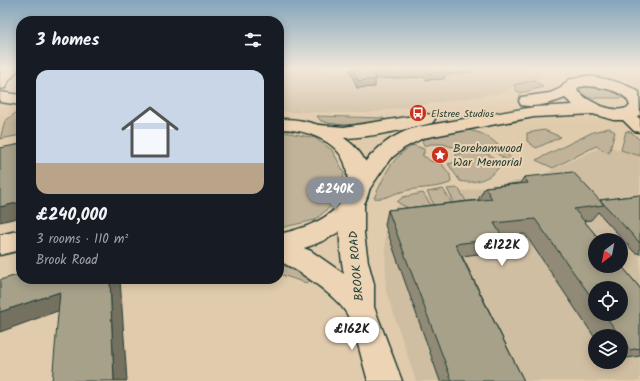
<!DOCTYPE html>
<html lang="en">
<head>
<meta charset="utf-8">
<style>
	body { margin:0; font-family:Kalam,sans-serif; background:#20242c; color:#f1f3f6; height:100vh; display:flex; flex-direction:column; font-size:15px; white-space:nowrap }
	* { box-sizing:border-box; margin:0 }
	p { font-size:13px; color:#9ea1a6 }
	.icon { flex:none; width:22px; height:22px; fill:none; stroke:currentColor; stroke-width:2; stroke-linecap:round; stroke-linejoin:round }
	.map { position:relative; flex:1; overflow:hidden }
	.sheet { position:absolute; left:16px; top:16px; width:268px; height:268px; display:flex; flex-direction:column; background:#171b24; border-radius:16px; box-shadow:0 2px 10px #0003 }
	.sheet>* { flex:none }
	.needle { width:26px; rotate:212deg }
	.tools { position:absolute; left:588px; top:233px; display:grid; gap:8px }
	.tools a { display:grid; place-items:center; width:40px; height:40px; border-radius:50%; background:#171b24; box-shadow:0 2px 10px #0003; font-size:20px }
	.price { position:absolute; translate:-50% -34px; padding:0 9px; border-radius:14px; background:#fff; color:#222; font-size:13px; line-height:26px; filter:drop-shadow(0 1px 2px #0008) }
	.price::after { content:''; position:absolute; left:50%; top:24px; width:12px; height:9px; margin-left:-6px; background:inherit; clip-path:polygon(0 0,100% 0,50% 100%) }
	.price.active { background:#8c9099; color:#fff }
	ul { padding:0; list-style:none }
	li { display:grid; align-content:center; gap:8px; height:212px; padding:0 20px }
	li+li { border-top:1px solid #363941 }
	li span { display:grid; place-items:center; height:124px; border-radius:12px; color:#555 }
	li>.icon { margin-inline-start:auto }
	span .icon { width:72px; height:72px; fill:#fffc; stroke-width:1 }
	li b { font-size:17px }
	h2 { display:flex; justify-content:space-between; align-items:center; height:48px; padding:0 20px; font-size:17px }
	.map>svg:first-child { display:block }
	.built { fill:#d0bea2; fill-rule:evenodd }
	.green { fill:#c0b399; stroke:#707866 }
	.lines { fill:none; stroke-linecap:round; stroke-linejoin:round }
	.minor-casing { stroke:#1f3d34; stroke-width:3 }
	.tertiary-casing { stroke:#1f3d34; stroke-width:3 }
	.secondary-casing { stroke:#1f3d34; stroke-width:3 }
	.primary-casing { stroke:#1f3d34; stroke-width:3 }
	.minor { fill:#edd4b5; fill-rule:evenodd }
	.tertiary { fill:#edd4b5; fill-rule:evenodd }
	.secondary { fill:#edd4b5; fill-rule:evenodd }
	.primary { fill:#edd4b5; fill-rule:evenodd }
	.wall { fill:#908a77; stroke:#1f3d34; fill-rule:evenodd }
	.shaded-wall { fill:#757161; stroke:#1f3d34 }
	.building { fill:#a7a18a; stroke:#1f3d34 }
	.labels { text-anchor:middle; stroke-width:4; stroke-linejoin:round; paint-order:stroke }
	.far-poi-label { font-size:10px; fill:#1f3d34; stroke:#edd4b5; text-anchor:start }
	.poi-label { font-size:12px; fill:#1f3d34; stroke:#edd4b5; text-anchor:start }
	.street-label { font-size:12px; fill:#1f3d34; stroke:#edd4b5 }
</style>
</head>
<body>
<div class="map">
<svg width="640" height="381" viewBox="0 0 640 381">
	<rect width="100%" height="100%" fill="#e1cbad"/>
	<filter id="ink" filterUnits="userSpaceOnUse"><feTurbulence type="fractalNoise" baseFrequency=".025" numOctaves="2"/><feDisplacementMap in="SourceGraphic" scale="8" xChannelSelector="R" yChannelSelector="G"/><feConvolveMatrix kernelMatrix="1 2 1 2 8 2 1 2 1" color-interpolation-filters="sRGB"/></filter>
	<g filter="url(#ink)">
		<g class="built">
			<polygon points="279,69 541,69 543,78 514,85 507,92 368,113 301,112 299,104 300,113 279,111"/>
			<path d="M606,145L640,157V381H416L386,291L385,217L401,203L537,177ZM595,240H621V266H595ZM595,288H621V314H595ZM595,336H621V362H595Z"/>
		</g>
		<g class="green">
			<polygon points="534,80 543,87 520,93 516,90 514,85"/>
			<path d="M589,86C602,87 614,89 624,98H585L580,94V90L582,88Z"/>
			<polygon points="21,109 21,135 0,139 5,121"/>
			<path d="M317,116L383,118L386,120C365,124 342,128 321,121Z"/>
			<polygon points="609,128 615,132 609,153 596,146 553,168 536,160 593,132"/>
			<path d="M459,130C486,129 496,143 513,160H506L494,151L486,148L452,147L443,144H431L425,146L421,140Z"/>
			<polygon points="544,130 561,137 536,148 527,141 527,133"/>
			<polygon points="279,131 315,138 332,150 344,172 342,190 332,205 315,220 280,228"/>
			<polygon points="626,131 631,132 640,140 640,156 621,150"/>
			<path d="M413,145L424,149V154H422L424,157H426L430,161L442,164L450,175L451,181L450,183C435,189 416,187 401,192C391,194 385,200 374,198C386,174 389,160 413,145Z"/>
			<path d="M480,152C490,153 496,158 499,167C492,178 473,185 460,181L448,164L456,162L458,159L456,158V154Z"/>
			<polygon points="458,188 468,204 456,205 447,189"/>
			<polygon points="443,189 453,205 436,208 427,192"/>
			<polygon points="423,193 434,210 415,212 397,202 403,197"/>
			<polygon points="279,264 297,270 313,278 306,283 279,274"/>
		</g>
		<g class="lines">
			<defs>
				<g id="minor">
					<polygon points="4,69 16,69 17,71 8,82 5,88 0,89 0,74"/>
					<polygon points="625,109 631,111 640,119 640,132 634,131 617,114 619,111"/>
				</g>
				<path id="tertiary" d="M353,193L361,195L364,201V234L368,262L374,284V307L402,381H368C362,361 357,335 348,316C341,299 296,268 279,261V238L311,251L344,274C340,255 336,212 345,195Z"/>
				<g id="secondary">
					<path d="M586,76C604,78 623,82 639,92L640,115L624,120H614L593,114L534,117L423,138L404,148L390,159L366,194L358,196L350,194L347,188C363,160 386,135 418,127L534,107L573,105L565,98C553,103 534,108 521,105L519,101L521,97L550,93L561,88L568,80ZM586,86C600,87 627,90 630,106C615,116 590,102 578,92L577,89L579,87Z"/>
					<path d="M426,114L432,115L435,119L432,123C397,131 348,144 312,135L310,131L312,127L319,125L344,127Z"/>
					<polygon points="21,230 21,250 0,255 0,235"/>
				</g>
				<g id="primary">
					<polygon points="0,92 21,95 21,105 0,102"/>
					<path d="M279,119C341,117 407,171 346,226C328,242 302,250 279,254V234C302,229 332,220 344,197C348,190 348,181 347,173C345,142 306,129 279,129Z"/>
				</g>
			</defs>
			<use href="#minor" class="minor-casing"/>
			<use href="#tertiary" class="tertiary-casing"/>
			<use href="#secondary" class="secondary-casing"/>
			<use href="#primary" class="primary-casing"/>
			<use href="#minor" class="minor"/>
			<use href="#tertiary" class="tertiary"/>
			<use href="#secondary" class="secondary"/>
			<use href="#primary" class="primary"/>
		</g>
		<g class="wall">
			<polygon points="349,69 474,69 473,72 445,75 444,79 426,80 424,77 375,79 375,87 357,88"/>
			<path d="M524,177L599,201L600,200L640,195V254L634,252L598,212L591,220L584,221L640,288V356L621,359V336H595V338L525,234L502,236L503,238L494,252L462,256L524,381H440L385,225L388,210L478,200L485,187L520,183ZM595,288L621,314H595Z"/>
		</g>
		<g class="shaded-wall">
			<polygon points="21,202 21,217 0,222 0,207"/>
			<polygon points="110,279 120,279 127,381 114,381"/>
			<polygon points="60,292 74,305 0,332 0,312"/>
		</g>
		<g class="building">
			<polygon points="353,69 444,69 446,72 428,73 425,69 372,72 376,79 358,81"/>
			<polygon points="21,144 21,202 0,207 0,148"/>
			<polygon points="573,172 604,205 574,209 600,240 595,240 595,266 621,266 621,265 640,288 640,348 630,350 621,338 621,336 620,336 604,314 621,314 621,288 595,288 595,302 535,219 494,223 503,238 455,244 524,381 452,381 388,210 492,199 485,187 528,183 524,177"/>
			<polygon points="640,195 640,243 600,200"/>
			<polygon points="21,274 21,279 110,279 114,381 52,381 60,292 0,312 0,280"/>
		</g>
	</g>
	<linearGradient id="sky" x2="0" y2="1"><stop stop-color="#84a5bc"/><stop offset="0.56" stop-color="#f2e8da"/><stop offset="1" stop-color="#f2e8da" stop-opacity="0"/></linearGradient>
	<rect width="640" height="123" fill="url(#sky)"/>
	<defs>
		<symbol id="bus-disc" viewBox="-11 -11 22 22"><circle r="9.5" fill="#c8321e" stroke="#edd4b5"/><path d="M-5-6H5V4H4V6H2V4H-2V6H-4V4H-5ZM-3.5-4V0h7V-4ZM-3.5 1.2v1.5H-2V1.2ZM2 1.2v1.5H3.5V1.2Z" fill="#fff"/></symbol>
		<symbol id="sight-disc" viewBox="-11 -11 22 22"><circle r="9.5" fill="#c8321e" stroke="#edd4b5"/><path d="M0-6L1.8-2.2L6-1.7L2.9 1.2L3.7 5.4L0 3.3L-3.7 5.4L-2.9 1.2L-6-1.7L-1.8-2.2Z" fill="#fff"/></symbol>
	</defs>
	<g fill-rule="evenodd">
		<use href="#bus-disc" x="408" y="103" width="20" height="20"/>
		<use href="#sight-disc" x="430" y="145" width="20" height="20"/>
	</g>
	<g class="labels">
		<g class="far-poi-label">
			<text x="431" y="117">Elstree Studios</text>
		</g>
		<g class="poi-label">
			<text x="453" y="152">Borehamwood<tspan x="453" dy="14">War Memorial</tspan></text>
		</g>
		<g class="street-label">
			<text transform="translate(356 266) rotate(-95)" y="4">BROOK ROAD</text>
		</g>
	</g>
</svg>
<div class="tools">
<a><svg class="needle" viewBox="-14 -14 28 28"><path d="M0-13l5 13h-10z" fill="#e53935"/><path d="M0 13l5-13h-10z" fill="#9ea1a6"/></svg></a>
<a><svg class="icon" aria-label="locate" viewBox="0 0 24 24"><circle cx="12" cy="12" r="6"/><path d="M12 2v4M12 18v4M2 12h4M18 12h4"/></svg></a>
<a><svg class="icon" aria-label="layers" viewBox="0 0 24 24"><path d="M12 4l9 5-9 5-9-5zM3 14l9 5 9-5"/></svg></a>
</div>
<b class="price active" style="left:335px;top:211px">£240K</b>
<b class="price" style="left:502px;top:267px">£122K</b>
<b class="price" style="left:352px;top:351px">£162K</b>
<section class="sheet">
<h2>3 homes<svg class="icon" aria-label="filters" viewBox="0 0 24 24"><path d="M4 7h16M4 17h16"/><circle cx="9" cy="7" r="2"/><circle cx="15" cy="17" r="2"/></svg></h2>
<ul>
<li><span style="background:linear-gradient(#c9d6e8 75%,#b9a48a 0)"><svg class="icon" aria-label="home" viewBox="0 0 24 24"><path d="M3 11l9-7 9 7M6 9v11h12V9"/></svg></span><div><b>£240,000</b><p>3 rooms · 110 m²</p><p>Brook Road</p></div></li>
</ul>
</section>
</div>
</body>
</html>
